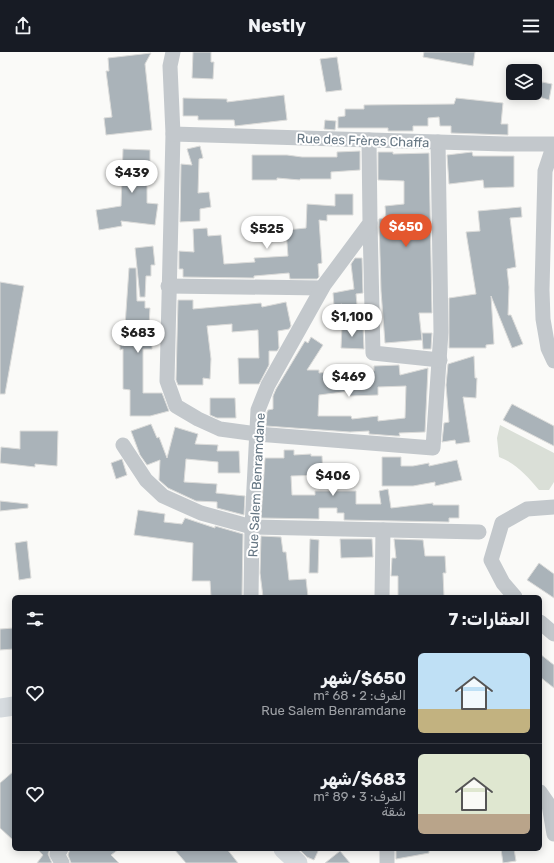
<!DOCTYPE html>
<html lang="ar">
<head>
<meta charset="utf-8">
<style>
	body { margin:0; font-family:Rubik,"Noto Naskh Arabic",sans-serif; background:#20242c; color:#f1f3f6; direction:rtl; height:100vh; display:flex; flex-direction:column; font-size:15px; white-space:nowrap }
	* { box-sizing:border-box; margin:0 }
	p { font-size:13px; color:#9ea1a6 }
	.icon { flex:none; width:22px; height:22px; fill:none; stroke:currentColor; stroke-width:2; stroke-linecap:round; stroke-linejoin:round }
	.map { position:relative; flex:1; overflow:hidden; direction:ltr }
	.sheet { position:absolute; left:12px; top:543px; width:530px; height:256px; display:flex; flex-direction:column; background:#171b24; border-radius:6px; box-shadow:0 2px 10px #0003; direction:rtl }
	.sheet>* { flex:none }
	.buttons { position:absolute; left:506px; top:12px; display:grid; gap:8px }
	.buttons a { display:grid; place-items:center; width:36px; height:36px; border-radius:6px; background:#171b24; box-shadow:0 2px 10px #0003; font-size:20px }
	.price { position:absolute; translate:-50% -34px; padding:0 9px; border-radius:14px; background:#fff; color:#222; font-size:13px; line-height:26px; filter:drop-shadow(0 1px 2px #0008) }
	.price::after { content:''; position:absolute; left:50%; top:24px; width:12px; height:9px; margin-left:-6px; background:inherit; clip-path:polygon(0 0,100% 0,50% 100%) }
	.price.on { background:#e4572e; color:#fff }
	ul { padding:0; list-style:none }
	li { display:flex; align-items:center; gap:12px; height:100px; padding:0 12px }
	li+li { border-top:1px solid #363941 }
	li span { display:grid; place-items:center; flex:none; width:112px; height:80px; border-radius:6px; color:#555 }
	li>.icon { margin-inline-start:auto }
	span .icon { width:48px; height:48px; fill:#fffc; stroke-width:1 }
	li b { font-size:17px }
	h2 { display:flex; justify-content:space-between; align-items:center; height:48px; padding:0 12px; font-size:17px }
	header { display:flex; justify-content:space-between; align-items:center; height:52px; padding:0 12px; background:#171b24; font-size:18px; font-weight:700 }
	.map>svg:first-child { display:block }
	.green { fill:#dadfd7 }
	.building { fill:#aab3b9; stroke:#dcdcda; fill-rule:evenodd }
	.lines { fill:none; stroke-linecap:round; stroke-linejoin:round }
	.minor { stroke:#c3c8cc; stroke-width:15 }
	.major { stroke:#d6dbdf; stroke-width:19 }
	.labels { text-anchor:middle; stroke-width:4; stroke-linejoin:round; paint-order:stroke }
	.street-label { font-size:13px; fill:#657683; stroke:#fff }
</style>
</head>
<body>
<header><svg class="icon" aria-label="menu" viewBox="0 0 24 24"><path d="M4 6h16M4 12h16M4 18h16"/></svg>Nestly<svg class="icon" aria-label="share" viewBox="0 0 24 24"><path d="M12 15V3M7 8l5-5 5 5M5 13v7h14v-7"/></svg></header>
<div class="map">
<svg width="554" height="811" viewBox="0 0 554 811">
	<rect width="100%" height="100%" fill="#fafaf8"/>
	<path class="green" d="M500,373L554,401V430L549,438H539C526,423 517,412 499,405L497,386Z"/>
	<g class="building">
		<polygon points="193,0 211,0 211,10 214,10 213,27 192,26"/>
		<polygon points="424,0 475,0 473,14 423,5"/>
		<polygon points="151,1 145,12 152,78 106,83 104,66 112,65 106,19 109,19 108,6"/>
		<polygon points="337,5 342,38 326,40 320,7"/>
		<polygon points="542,30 552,32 549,48 539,45"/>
		<polygon points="284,43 287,68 235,74 234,68 198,68 198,64 183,64 183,46 227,47 227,50"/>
		<polygon points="456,46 503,51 501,72 508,72 508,83 451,81 451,74 440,74 439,65 428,66 428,74 413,74 413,79 388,79 388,76 338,76 338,65 345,64 345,57 364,57 364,53 454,52"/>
		<polygon points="325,68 336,69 335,78 324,77"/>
		<polygon points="200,94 203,106 199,107 198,141 209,140 211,155 200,157 200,169 180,170 181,112 192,113 187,97"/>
		<polygon points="123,97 150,98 150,131 147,131 147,151 158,152 155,173 121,169 122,174 99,178 96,158 121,154"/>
		<polygon points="360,99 360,118 331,120 331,127 300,127 300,128 277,126 277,128 252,128 252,103 287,103 302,105 337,105 337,100"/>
		<polygon points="378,100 393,100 393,102 429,101 432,261 419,261 422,288 385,291 381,239 379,167 386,166 385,154 404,152 404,129 378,128"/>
		<polygon points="472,100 473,104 514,104 514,135 484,136 483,128 449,132 447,103"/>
		<polygon points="335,142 353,142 353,163 327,163 327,169 319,168 322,211 318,212 319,225 317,227 290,227 289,221 254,224 254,226 183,225 183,217 179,217 179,199 194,200 193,177 207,176 208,184 221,183 224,212 255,210 254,206 288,204 286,178 306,176 307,152 335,154"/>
		<polygon points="521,155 522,165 510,166 516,215 507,217 509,235 508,263 511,263 523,292 512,296 491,244 494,292 486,293 486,296 449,296 449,246 476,242 466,180 480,179 478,159"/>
		<polygon points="153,194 155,213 151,213 151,224 146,224 145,245 140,245 135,196"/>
		<polygon points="355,206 362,206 363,241 356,242 357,253 342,253 342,252 334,254 333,241 354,237 351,212"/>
		<polygon points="129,216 136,216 137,249 145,249 145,256 150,256 149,274 152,274 152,297 143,297 143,341 162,341 169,359 150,364 130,364 130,338 123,337 123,297 120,298 120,274 125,274"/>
		<polygon points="0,230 24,234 5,342 0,342"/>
		<polygon points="178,248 193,248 193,257 261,251 262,255 286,250 291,274 289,277 278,279 279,296 277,299 269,299 269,313 259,332 239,332 238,306 259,306 258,278 232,280 232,272 207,274 211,307 210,327 203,326 203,333 178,333 176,328"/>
		<polygon points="342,274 363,275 364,297 341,296"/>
		<polygon points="422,281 432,281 431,297 423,297"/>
		<path d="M311,285L323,293L307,318H319V321L347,317V320L374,319V314L399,313L400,323L428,316L425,380L399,381L400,384H396L369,382V379L350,380L266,374L267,360L268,358L273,357V344L276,337L305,289L308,291ZM406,334L405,366L378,369V364L352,367L351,364H318L319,343L350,339V344L378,343V335Z"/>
		<polygon points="474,304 475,326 477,326 476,346 463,345 470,390 456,392 455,388 442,390 444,371 449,370 446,333 448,312"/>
		<polygon points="210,346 235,346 236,366 217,366 210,363"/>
		<polygon points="512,352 554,374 554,394 503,368"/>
		<polygon points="151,372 157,386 159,385 167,406 175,375 198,382 195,392 218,393 217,399 239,399 240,421 218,421 218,410 186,407 184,430 217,432 216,441 245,444 244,463 217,456 217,450 196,449 168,436 159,428 160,408 147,413 140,403 131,379"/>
		<polygon points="20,379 58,379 57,414 35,412 35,415 0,411 1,395 20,397"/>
		<polygon points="284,398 294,398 294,403 311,402 311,404 322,404 323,423 291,424 292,443 315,443 315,439 356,439 356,452 381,452 379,439 388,437 391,456 433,451 433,453 459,453 459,466 449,466 449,470 344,468 344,461 337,461 337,456 319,456 319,467 261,466 265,406 284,406"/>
		<polygon points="382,405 401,405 401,414 413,414 429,411 429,414 457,408 462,428 435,434 435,430 413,434 382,434"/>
		<polygon points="122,407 127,423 116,427 111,411"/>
		<polygon points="0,449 28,452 28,456 0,459"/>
		<polygon points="138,458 165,462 164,470 182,472 185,466 215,476 215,474 243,482 242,545 211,545 210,529 192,529 193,491 134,483"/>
		<polygon points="261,484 281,485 283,500 286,500 289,528 306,527 308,545 263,545 260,521"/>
		<polygon points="310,487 319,488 318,521 309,521"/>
		<polygon points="340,487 372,487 373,505 341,506"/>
		<polygon points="394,487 423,488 425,504 445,504 446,521 443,521 444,545 398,545 398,524 391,524 392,506 396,506"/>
		<polygon points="27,489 31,526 19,528 15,491"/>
		<polygon points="539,511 554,522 554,546 527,528"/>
		<polygon points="14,576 14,597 0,598 0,577"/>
		<polygon points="540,602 554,613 554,636 540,625"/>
		<polygon points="14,719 14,789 0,776 0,731"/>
		<polygon points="37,797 50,797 48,802 52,811 37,811 43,803"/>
		<polygon points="70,797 119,797 111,803 119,811 71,811 68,803"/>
		<polygon points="174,797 227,797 238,811 186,811"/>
		<polygon points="299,797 319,797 314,808 307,805"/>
		<polygon points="396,797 429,797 429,801 396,807"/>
		<polygon points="501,797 514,797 516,809 503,811"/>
		<polygon points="340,799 350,811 325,811"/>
	</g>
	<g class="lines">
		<g class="minor">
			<polyline points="173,0 170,14 173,82 167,329 176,354 198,367 220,377 257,382 433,396 441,280 438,90"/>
			<polyline points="173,82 505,92 554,92 545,119 542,238 543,267 548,296 554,309"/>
			<polyline points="370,171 373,301 440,308"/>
			<polyline points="168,234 322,236"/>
			<polyline points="123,393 146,428 163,444 201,461 252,475 479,480"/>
			<polyline points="251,545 252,475 258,358 268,333 324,233 370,171 369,88"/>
			<polyline points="382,545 383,478"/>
			<polyline points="515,545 503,531 491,508 502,471 527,457 554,455"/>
			<polyline points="540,570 554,582"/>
			<polyline points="540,740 549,753 554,782"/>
			<polyline points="61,797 57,802 62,811"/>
			<polyline points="387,811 387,797"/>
		</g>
		<g class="major">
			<polyline points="0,656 14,654"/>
			<polyline points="283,797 298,811"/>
		</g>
	</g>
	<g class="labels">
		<g class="street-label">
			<text transform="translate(363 88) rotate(2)" y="5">Rue des Frères Chaffa</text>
			<text transform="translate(256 433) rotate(-87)" y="5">Rue Salem Benramdane</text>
		</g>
	</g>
</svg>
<div class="buttons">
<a><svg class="icon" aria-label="layers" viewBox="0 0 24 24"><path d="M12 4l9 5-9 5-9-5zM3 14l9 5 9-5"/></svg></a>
</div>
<b class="price" style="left:132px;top:142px">$439</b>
<b class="price on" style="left:406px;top:196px">$650</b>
<b class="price" style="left:267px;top:198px">$525</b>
<b class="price" style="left:352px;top:286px">$1,100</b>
<b class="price" style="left:138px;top:302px">$683</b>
<b class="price" style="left:349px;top:346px">$469</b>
<b class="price" style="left:333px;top:445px">$406</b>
<section class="sheet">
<h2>العقارات: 7<svg class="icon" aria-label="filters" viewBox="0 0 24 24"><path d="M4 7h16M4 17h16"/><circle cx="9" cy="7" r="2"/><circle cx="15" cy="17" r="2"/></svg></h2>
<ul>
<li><span style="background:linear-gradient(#bfe0f5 70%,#c2b280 0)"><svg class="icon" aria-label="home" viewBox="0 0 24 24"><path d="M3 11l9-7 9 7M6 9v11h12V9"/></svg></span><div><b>$650/شهر</b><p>الغرف: 2 · 68 m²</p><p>Rue Salem Benramdane</p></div><svg class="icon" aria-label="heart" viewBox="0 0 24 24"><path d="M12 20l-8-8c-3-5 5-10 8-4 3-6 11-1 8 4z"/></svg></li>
<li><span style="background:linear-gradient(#dfe7d0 75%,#b9a48a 0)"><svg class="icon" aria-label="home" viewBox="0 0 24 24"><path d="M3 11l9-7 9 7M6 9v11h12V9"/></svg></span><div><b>$683/شهر</b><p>الغرف: 3 · 89 m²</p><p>شقة</p></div><svg class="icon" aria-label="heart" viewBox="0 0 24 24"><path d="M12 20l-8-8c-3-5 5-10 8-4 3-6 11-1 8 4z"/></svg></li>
</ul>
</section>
</div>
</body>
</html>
